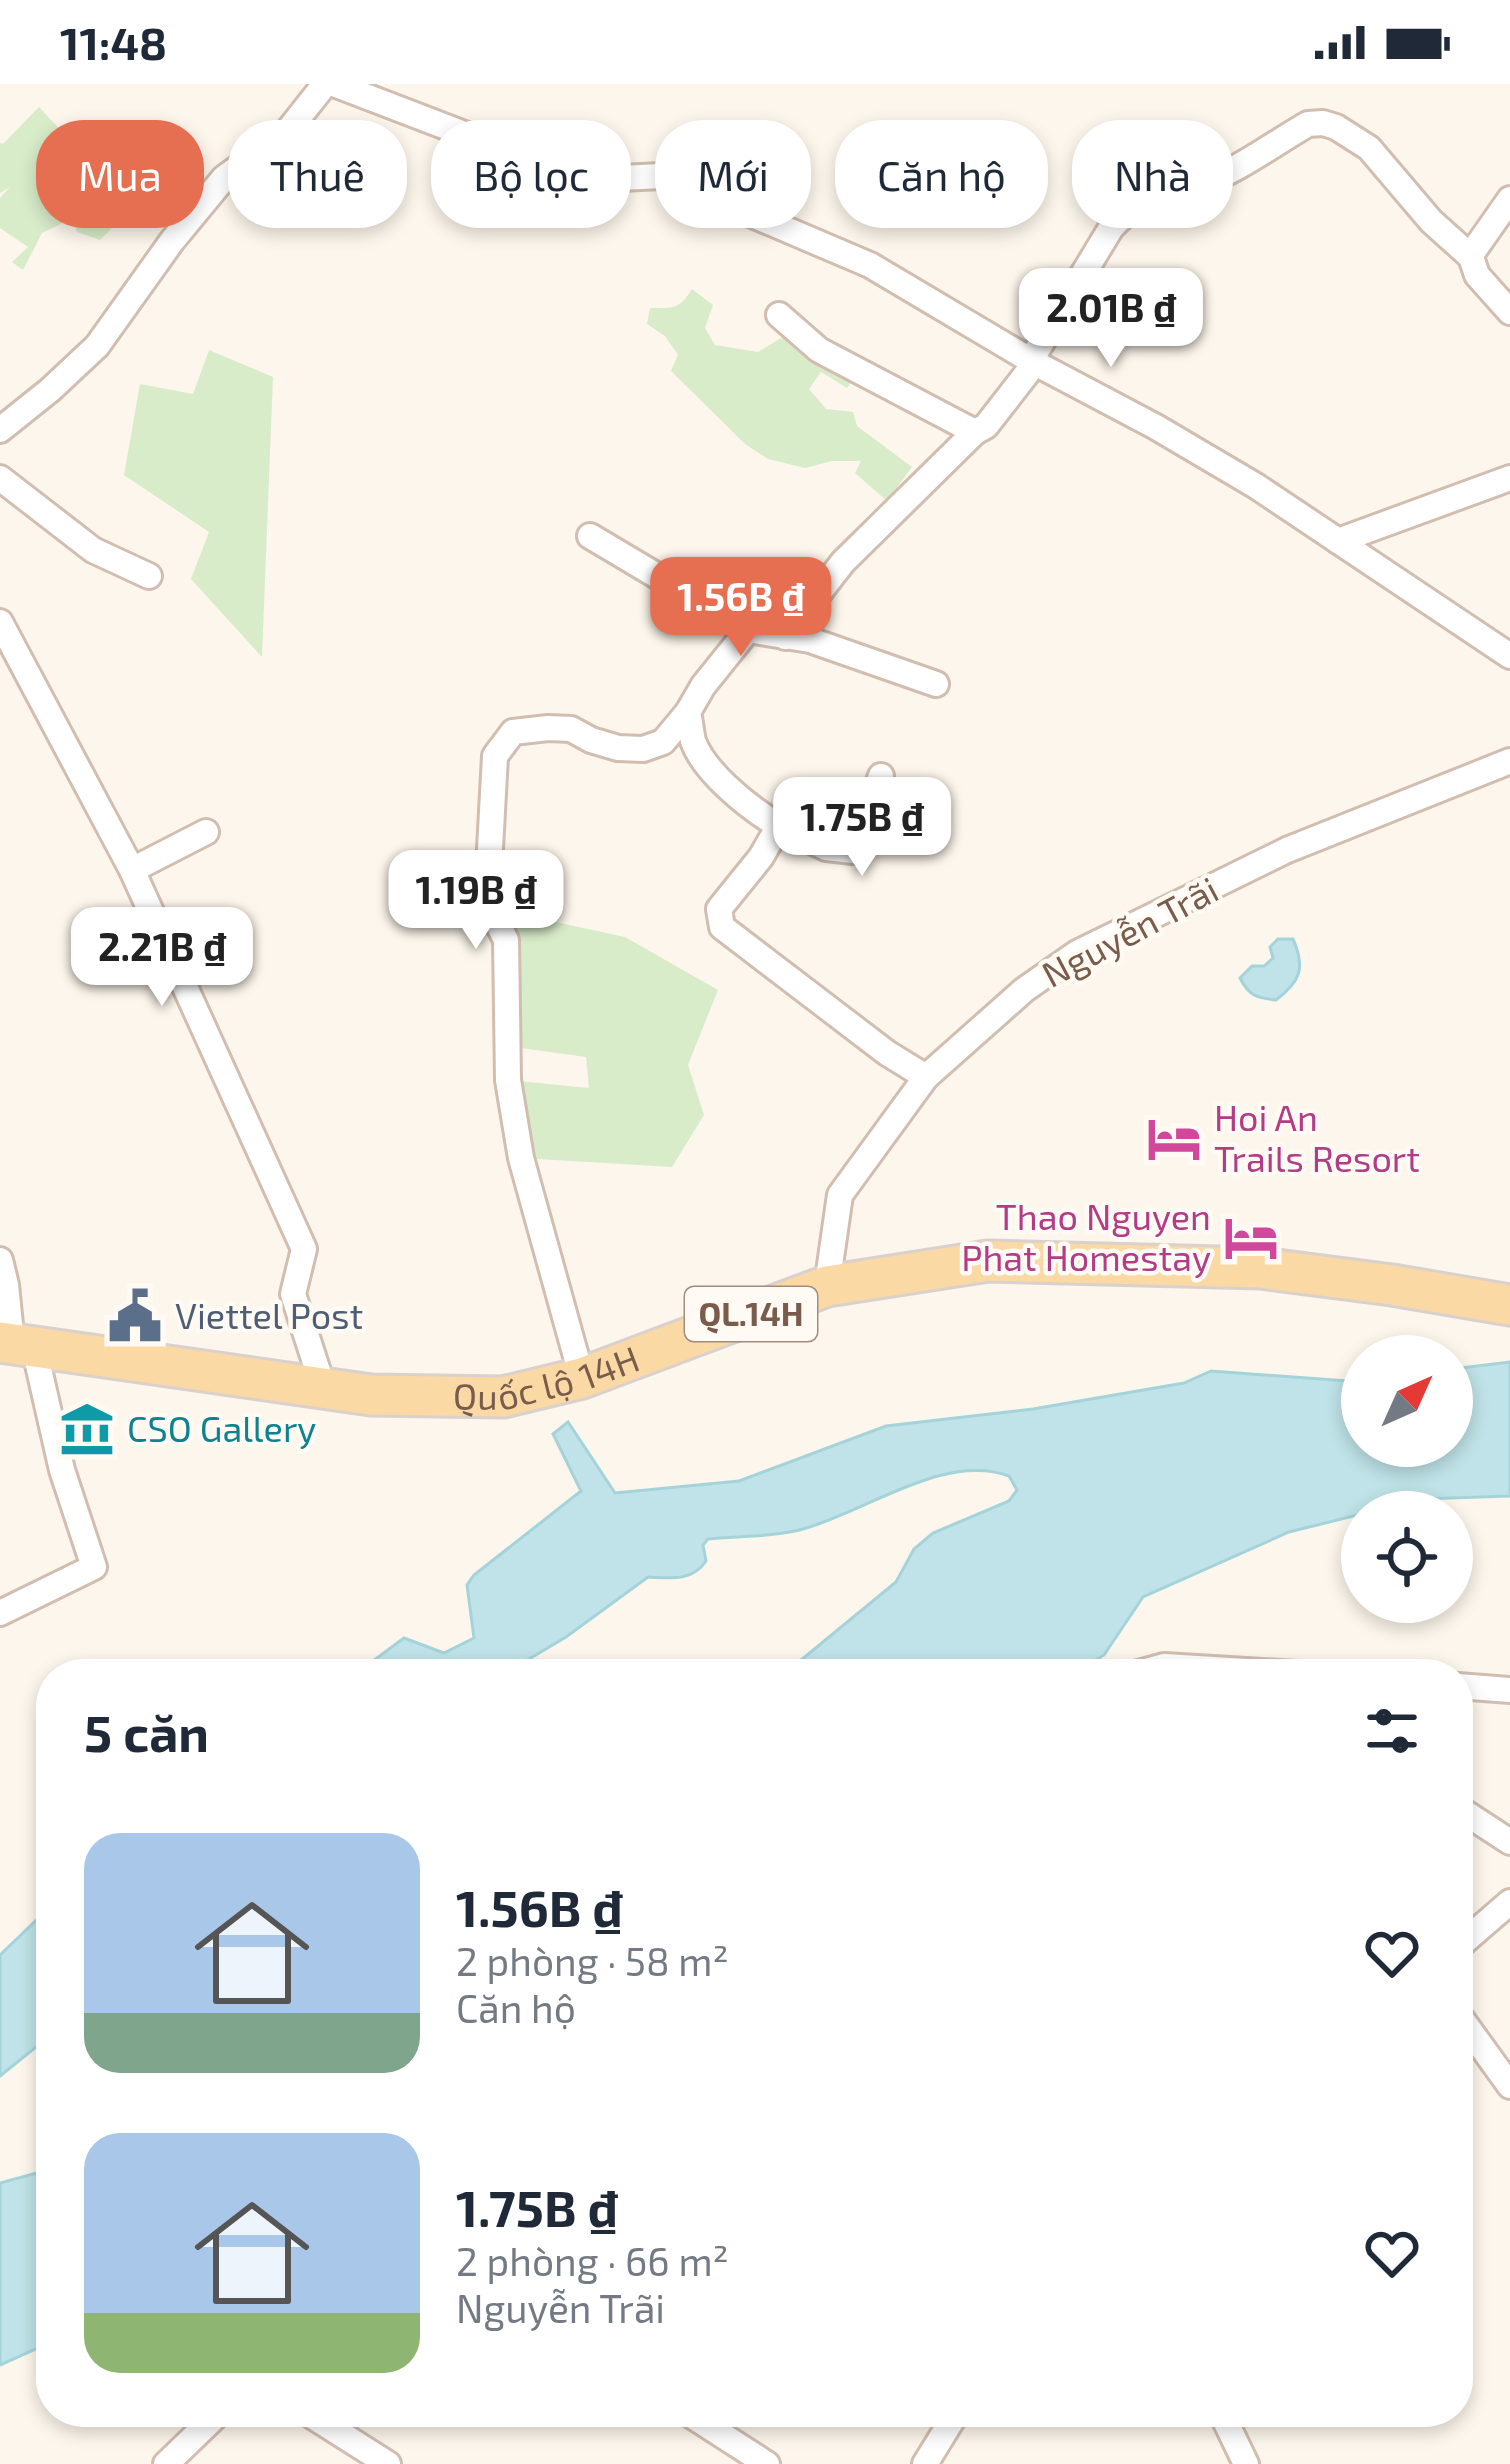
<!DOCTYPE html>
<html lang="vi">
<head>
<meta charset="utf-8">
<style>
	body { margin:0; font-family:"Exo 2",sans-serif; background:#f6f6f7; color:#1f2937; height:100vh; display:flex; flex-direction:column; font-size:45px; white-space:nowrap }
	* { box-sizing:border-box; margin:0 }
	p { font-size:39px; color:#747a83 }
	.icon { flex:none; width:66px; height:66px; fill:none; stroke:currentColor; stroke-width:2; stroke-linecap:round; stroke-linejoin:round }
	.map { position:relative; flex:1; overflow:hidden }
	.drawer { position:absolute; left:36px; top:1575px; width:1437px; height:768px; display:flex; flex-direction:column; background:#fff; border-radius:48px; box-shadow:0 6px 18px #0003 }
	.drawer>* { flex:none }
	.top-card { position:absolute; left:36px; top:36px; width:1440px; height:108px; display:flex; gap:24px }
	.needle { width:78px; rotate:45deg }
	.buttons { position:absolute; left:1341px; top:1251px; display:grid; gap:24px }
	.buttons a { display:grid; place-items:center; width:132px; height:132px; border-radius:50%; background:#fff; box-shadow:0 6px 18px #0003; font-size:60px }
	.price { position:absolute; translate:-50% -102px; padding:0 27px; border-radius:24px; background:#fff; color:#222; font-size:39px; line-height:78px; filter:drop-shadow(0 3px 6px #0008) }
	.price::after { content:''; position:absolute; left:50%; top:72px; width:36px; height:27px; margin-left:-18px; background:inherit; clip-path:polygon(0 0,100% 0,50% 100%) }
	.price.on { background:#e76f51; color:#fff }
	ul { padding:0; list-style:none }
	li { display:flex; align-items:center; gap:36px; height:300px; padding:0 48px }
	li span { display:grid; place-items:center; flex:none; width:336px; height:240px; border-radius:36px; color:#555 }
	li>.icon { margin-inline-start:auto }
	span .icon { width:144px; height:144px; fill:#fffc; stroke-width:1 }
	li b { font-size:51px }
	h2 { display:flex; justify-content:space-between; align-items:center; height:144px; padding:0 48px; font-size:51px }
	.tag { padding:0 42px; border-radius:48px; background:#fff; box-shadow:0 6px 18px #0003; font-size:42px; line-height:108px }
	.tag.on { background:#e76f51; color:#fff }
	.status { display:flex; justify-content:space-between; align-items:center; height:84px; padding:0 60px; background:#fff; direction:ltr }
	.status svg { height:33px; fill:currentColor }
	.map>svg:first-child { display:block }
	.green { fill:#d8ecc9 }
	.water { fill:#bfe3e8; stroke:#a5d3da; stroke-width:3 }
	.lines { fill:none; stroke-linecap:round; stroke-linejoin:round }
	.minor-casing { stroke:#d1beb0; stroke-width:30 }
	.primary-casing { stroke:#dad1cd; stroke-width:45 }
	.minor { stroke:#fff; stroke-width:24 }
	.primary { stroke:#fbd9a5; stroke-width:39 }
	.labels { text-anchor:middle; stroke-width:9; stroke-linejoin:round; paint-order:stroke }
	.shield { fill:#fffaf3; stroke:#a28b7f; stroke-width:3 }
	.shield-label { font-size:33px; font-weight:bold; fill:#7a5c4d }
	.street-label { font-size:36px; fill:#7a5c4d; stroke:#fffaf3 }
	.hotel-label { font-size:36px; fill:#b23c85; stroke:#fffaf3; text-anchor:start }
	.service-label { font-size:36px; fill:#4e5e75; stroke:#fffaf3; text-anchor:start }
	.culture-label { font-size:36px; fill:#0d838f; stroke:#fffaf3; text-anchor:start }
</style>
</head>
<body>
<div class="status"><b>11:48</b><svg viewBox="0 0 49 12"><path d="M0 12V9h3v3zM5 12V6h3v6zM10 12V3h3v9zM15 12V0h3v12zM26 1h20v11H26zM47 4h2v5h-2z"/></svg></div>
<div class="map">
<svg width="1510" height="2380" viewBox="0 0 1510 2380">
	<rect width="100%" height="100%" fill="#fdf6ec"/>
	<g class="green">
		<polygon points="39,23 99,87 132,55 167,90 100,156 77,148 73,134 42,149 23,186 12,178 28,163 0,144 0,114 10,103 0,109 0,59 3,60"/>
		<path d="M692,205L713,221L705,244L715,261L758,268L793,247L859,287L847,304L821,288L809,305L826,325L853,328L857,342L912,383L887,417L855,389L861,377H832L805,384L768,375L745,360L671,287L678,271L665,252L647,240L650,224C673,224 679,226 692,205Z"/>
		<polygon points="209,266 273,293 262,573 191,495 209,448 124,391 140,300 193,310"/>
		<polygon points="490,824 625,853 718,906 688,981 704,1031 672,1083 521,1074 508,996 589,1004 586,973 506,962"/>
	</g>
	<g class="water">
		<path d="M1278,855H1293C1306,884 1300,898 1276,916C1257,914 1249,912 1240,894L1252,882H1264L1273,874L1270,863Z"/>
		<path d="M1510,1278V1412L1422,1415L1289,1448L1143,1513L1104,1571L1072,1590H784L896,1498L914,1465L933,1449L1009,1417L1017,1406L1009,1392C944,1368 866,1428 803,1445C773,1453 739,1452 708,1455L703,1461L706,1477C692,1498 670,1494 648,1493L566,1553L504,1590H301L316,1577H373L404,1554L444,1569L474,1554L467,1501L474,1491L581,1407L553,1350L568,1338L615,1409L739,1397L886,1342L1033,1325L1184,1299L1211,1287L1348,1297L1362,1296V1362H1452V1285Z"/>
		<polygon points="51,1822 51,1951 0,1992 0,1871"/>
		<polygon points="51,2085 51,2258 0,2281 0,2099"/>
	</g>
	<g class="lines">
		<defs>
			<g id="minor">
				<polyline points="334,0 553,84 601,95 661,92 870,181 1035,279 1156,343 1256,402 1510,572"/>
				<polyline points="1470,172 1510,115"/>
				<polyline points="779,231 819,266 975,348"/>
				<path d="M1031,276L1111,144C1146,107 1158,116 1201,100C1239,86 1273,60 1308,40L1323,39L1336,43L1369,64L1431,137L1471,173L1477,191L1510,228"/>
				<polyline points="0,346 50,306 97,262 172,157 224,94 287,48 325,0"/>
				<polyline points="0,394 93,466 149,492"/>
				<polyline points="590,452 748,546 810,556 936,600"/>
				<polyline points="1338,457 1510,394"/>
				<polyline points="0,538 132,786 304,1165 293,1210 324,1306"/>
				<path d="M748,546L703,602L688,628C690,637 691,648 693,657C704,688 747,722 774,739L776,747L761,773L719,825L722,843L887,969L926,993"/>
				<polyline points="785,553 843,478 975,348 986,342 1035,279"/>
				<polyline points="774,739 826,764 853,767 881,692"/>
				<polyline points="132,786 206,748"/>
				<polyline points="0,1176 6,1201 12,1260"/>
				<polyline points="827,1202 840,1111 926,993 1024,906 1077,869 1287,766 1510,677"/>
				<polyline points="582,1294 521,1074 508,996 506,856 490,824 489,783 495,672 513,648 548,644 571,645 591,656 618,664 643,665 663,658 688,628"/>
				<polyline points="0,1529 94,1483 62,1386 34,1263"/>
				<polyline points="1135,1590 1164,1582 1298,1590"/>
				<polyline points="1458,1602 1510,1606"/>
				<polyline points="1458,1724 1510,1758"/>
				<polyline points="1458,1863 1510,1818"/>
				<polyline points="1458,1930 1510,2002"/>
				<polyline points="306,2328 388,2380"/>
				<polyline points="686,2328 767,2380"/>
				<polyline points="1221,2328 1246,2380"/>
				<polyline points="166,2380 220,2328"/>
				<polyline points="925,2380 957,2328"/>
			</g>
			<g id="primary">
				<path id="s1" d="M0,1258L371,1311L503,1313L582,1294L827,1202L988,1177L1260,1184L1392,1201L1510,1221"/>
			</g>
		</defs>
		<use href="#minor" class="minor-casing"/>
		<use href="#primary" class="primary-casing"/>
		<use href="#minor" class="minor"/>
		<use href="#primary" class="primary"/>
	</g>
	<defs>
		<symbol id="hotel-bare" viewBox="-9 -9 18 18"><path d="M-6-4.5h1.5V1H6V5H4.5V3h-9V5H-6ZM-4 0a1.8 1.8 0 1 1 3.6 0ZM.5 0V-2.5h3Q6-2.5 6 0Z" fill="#d1479c" stroke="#fffaf3" stroke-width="2.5" paint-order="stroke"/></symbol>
		<symbol id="civic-bare" viewBox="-9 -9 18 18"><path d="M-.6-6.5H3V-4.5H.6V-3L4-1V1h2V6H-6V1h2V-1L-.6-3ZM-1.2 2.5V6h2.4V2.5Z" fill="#5c6f8a" stroke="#fffaf3" stroke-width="2.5" paint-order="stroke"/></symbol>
		<symbol id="museum-bare" viewBox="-9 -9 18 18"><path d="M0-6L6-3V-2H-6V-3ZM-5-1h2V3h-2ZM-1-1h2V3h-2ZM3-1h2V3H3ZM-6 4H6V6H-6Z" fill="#0f9aa8" stroke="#fffaf3" stroke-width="2.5" paint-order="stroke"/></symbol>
	</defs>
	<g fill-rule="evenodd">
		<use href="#hotel-bare" x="1136" y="1017" width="76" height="76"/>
		<use href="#hotel-bare" x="1213" y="1116" width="76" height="76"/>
		<use href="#civic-bare" x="97" y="1194" width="76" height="76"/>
		<use href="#museum-bare" x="49" y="1307" width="76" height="76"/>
	</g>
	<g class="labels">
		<rect class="shield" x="685" y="1203" width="132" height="54" rx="9"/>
		<g class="shield-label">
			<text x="751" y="1242">QL.14H</text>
		</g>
		<g class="street-label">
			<text transform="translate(1130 848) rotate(-28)" y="13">Nguyễn Trãi</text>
			<text dy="13" stroke="none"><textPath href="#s1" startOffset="552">Quốc lộ 14H</textPath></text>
		</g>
		<g class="hotel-label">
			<text x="1214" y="1047">Hoi An<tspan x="1214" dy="41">Trails Resort</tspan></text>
			<text x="1211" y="1146" text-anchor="end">Thao Nguyen<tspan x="1211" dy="41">Phat Homestay</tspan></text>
		</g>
		<g class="service-label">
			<text x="175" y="1245">Viettel Post</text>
		</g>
		<g class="culture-label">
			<text x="127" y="1358">CSO Gallery</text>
		</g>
	</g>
</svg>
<div class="buttons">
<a><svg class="needle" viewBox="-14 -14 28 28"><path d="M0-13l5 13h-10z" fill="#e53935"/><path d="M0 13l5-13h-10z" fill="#747a83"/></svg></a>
<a><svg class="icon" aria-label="locate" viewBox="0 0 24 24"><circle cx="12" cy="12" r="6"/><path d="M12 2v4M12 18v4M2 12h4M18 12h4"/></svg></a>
</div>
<b class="price" style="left:1111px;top:286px">2.01B ₫</b>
<b class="price on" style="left:741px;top:575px">1.56B ₫</b>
<b class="price" style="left:862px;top:795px">1.75B ₫</b>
<b class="price" style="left:476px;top:868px">1.19B ₫</b>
<b class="price" style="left:162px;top:925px">2.21B ₫</b>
<div class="top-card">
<a class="tag on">Mua</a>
<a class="tag">Thuê</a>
<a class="tag">Bộ lọc</a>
<a class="tag">Mới</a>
<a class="tag">Căn hộ</a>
<a class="tag">Nhà</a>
</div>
<section class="drawer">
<h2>5 căn<svg class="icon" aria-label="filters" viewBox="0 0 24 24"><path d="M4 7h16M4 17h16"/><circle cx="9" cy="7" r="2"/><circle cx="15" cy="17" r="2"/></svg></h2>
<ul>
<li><span style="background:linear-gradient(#a9c7e8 75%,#7fa58c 0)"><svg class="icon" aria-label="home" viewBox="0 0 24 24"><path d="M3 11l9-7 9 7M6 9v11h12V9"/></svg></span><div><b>1.56B ₫</b><p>2 phòng · 58 m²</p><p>Căn hộ</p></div><svg class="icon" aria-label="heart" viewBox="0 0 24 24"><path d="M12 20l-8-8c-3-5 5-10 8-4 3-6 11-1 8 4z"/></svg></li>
<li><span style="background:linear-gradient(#a9c7e8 75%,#8fb573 0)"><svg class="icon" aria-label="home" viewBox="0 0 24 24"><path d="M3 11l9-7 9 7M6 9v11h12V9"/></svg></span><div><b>1.75B ₫</b><p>2 phòng · 66 m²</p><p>Nguyễn Trãi</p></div><svg class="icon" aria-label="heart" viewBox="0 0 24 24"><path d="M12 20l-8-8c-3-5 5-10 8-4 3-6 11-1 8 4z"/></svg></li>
</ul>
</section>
</div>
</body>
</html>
